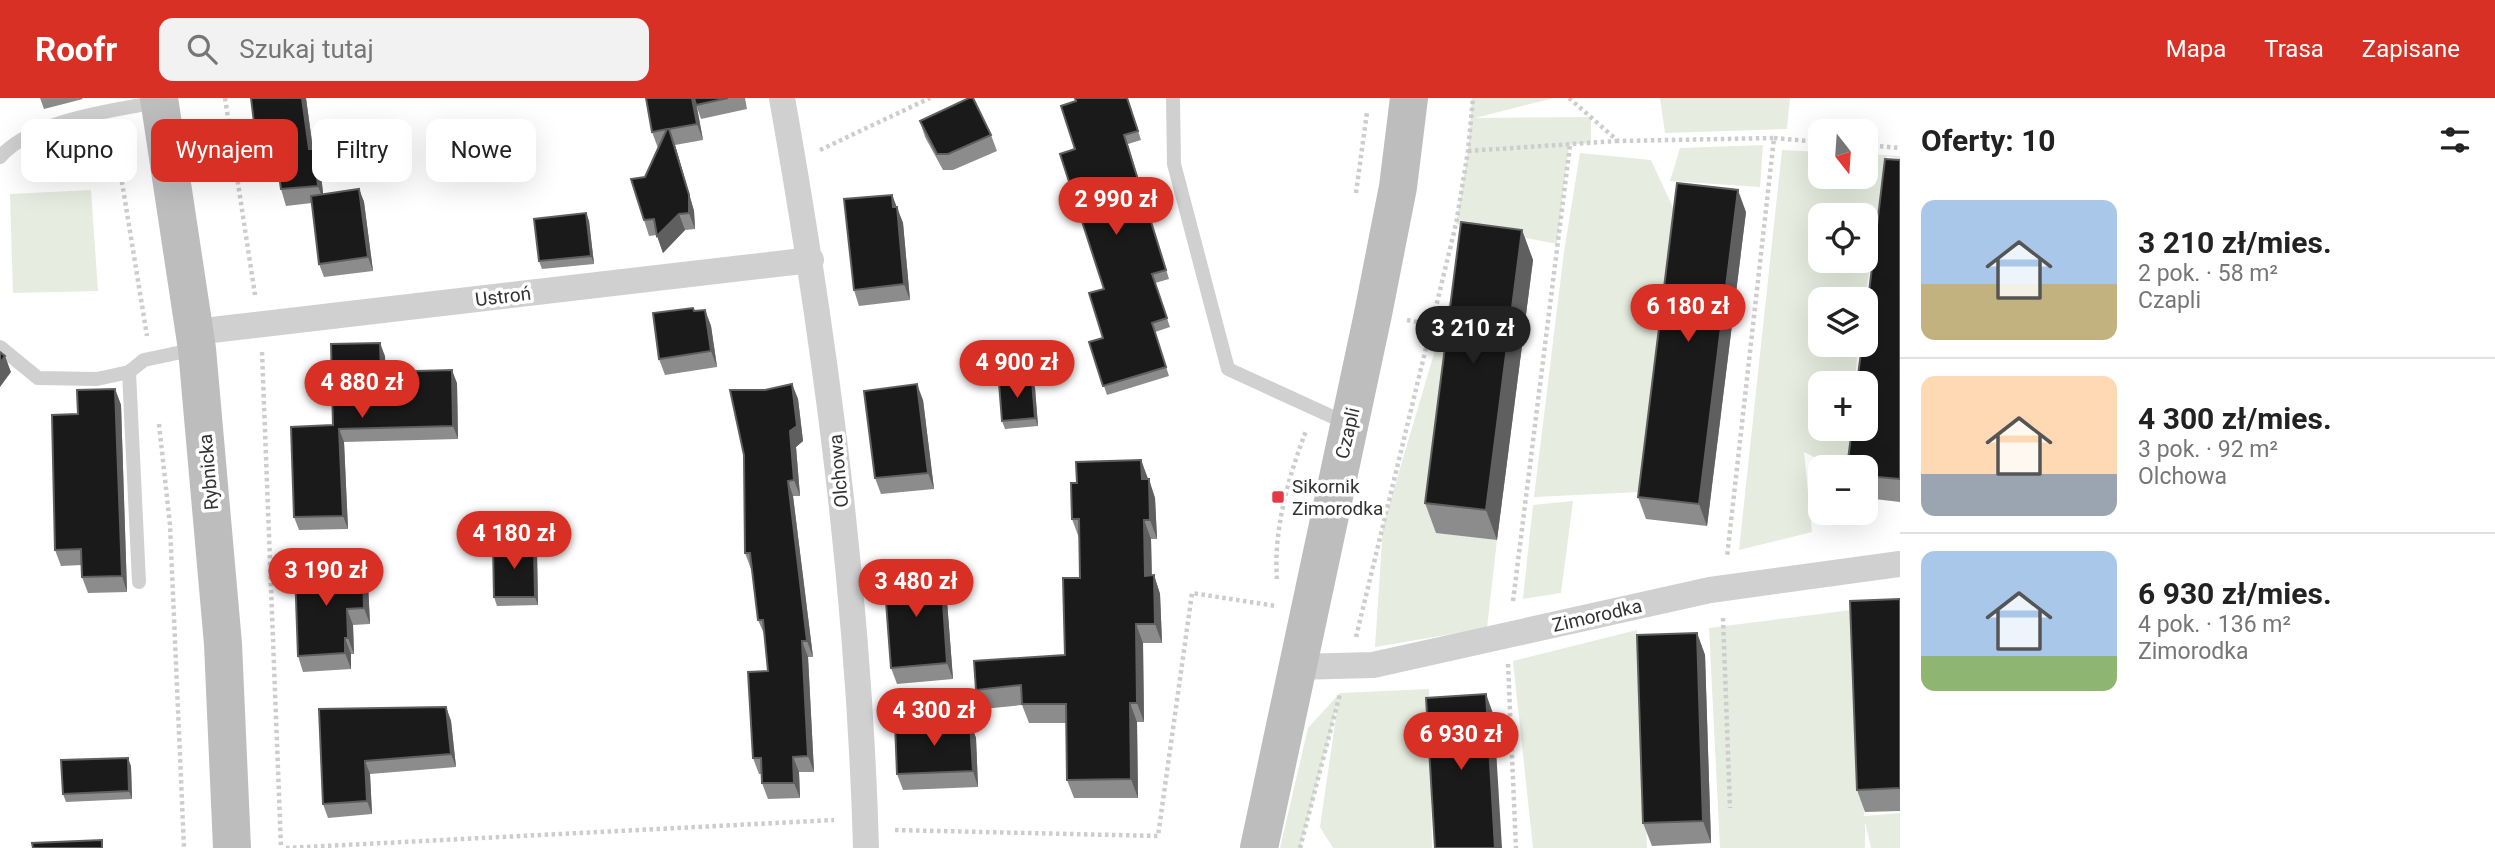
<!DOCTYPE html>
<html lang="pl">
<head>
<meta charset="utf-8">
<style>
	body { margin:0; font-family:Roboto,sans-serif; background:#f2f2f2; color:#222; height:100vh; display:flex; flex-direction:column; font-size:26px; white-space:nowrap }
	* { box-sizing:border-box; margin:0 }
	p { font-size:23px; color:#767676 }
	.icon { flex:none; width:38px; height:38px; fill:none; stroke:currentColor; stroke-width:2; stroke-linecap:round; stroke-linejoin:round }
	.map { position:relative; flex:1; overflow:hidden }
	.drawer { display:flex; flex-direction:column; background:#fff; width:595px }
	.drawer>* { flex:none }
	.banner { position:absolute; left:21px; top:21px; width:665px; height:63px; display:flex; gap:14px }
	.needle { width:46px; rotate:163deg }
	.fabs { position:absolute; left:1808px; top:21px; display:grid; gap:14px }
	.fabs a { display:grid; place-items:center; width:70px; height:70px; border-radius:14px; background:#fff; box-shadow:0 7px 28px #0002; font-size:35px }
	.price { position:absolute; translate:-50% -60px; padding:0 16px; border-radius:24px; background:#d93025; color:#fff; font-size:23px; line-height:46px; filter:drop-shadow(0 2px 4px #0008) }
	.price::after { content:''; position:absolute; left:50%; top:42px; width:21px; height:16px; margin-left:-10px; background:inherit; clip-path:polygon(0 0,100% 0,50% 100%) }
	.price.on { background:#222; color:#fff }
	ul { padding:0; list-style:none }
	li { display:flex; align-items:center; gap:21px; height:175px; padding:0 21px }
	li+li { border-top:2px solid #e0e0e0 }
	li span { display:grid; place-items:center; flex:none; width:196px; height:140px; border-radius:14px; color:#555 }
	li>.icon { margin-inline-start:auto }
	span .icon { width:84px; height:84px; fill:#fffc; stroke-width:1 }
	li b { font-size:30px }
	h2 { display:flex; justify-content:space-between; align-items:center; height:84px; padding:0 21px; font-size:30px }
	.pill { padding:0 24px; border-radius:14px; background:#fff; box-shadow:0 7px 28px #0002; font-size:24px; line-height:63px }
	.pill.on { background:#d93025; color:#fff }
	header { display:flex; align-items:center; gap:42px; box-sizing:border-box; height:98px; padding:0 35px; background:#d93025; color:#fff }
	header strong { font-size:33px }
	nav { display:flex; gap:38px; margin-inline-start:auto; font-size:24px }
	.search { width:490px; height:63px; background:#f2f2f2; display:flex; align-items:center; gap:18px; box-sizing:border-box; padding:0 24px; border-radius:14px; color:#767676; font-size:26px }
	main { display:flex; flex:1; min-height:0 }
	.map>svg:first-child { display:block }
	.green { fill:#e6ecdf; fill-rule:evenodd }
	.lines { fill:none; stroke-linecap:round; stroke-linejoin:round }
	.path { stroke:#cdcdcd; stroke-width:4.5; stroke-dasharray:3.5 3.5; stroke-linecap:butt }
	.lane { stroke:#d0d0d0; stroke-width:14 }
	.street { stroke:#d0d0d0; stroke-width:26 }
	.secondary { stroke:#bdbdbd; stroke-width:38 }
	.wall { fill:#8c8c8c }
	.shaded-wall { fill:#5f5f5f }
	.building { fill:#1a1a1a; stroke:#5f5f5f; stroke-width:2 }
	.poi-dot { fill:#e63946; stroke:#fff; stroke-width:2.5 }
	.labels { text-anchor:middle; stroke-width:7; stroke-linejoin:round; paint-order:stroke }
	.street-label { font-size:19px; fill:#333; stroke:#fff }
	.poi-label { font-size:19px; fill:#333; stroke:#fff; text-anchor:start }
</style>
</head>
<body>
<header>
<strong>Roofr</strong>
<div class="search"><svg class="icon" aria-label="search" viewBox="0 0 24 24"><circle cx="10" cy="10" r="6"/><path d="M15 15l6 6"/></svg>Szukaj tutaj</div>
<nav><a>Mapa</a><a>Trasa</a><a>Zapisane</a></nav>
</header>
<main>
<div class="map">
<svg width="1900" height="750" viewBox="0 0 1900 750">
	<rect width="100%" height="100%" fill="#fff"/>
	<g class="green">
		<polygon points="1472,0 1554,0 1475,20 1591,19 1591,45 1569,47 1557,146 1456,126 1468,53"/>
		<polygon points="1660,0 1790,0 1787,31 1665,35"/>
		<polygon points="1763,47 1760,89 1670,83 1680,50"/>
		<path d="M1782,52L1820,54V79H1866V56L1900,58V61L1887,58L1865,201H1820V247H1858L1855,285H1820V331H1853L1850,369H1834L1804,354L1812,434L1739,452ZM1820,117H1866V163H1820Z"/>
		<polygon points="1580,55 1651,62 1675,114 1640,394 1534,399 1564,154"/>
		<polygon points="91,92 98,193 13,195 10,96"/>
		<polygon points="1454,188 1436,434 1497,442 1487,530 1375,549 1383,428"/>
		<polygon points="1573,403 1561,495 1523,501 1533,407"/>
		<polygon points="1859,511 1864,718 1900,715 1900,750 1871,750 1865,724 1865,750 1720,750 1709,530"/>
		<polygon points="1637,532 1647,750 1533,750 1513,563"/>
		<polygon points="1429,591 1432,750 1333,750 1320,729 1338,605 1300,750 1280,750 1308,630 1340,595"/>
	</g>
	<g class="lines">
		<g class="path">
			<polyline points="225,0 255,197"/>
			<polyline points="1569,0 1618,43 1774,40 1727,459"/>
			<polyline points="114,35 147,238"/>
			<polyline points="1774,40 1820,44"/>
			<polyline points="1866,47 1900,50"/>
			<polyline points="820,52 930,0"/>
			<polyline points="1468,53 1617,43"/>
			<polyline points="1356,95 1367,14"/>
			<polyline points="1407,222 1432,227"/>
			<polyline points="262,254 281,750"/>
			<polyline points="159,326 170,427 184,750"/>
			<path d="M1277,481C1273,433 1289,377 1306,333"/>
			<polyline points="1513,503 1570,47"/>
			<polyline points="1723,520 1730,710"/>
			<polyline points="1356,539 1456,126 1468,53 1473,0"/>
			<polyline points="1508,566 1516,750"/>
			<polyline points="895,732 1158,738 1192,495 1276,508"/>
			<polyline points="286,750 834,722"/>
			<polyline points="1300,750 1340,596"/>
		</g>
		<g class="lane">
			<polyline points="1173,0 1174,66 1228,271 1346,325"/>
			<path d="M0,59C33,22 110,13 158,4"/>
			<polyline points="0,249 38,280 97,281 129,274 144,262 196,251"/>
			<polyline points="129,274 139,484"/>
		</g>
		<g class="street">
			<path d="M782,0C826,248 859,498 866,750"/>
			<polyline points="195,234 811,162"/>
			<polyline points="1296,569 1373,567 1710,492 1900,466"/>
		</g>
		<g class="secondary">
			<polyline points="159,0 197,251 223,546 232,750"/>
			<polyline points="1259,750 1373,216 1398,89 1409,0"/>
		</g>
	</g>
	<g class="wall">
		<polygon points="40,0 82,0 83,1 44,11"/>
		<polygon points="251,0 306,0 313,51 320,67 323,96 359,91 364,104 373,173 324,179 319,166 312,105 286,108 281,91 279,80 265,82 259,66"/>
		<polygon points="646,0 745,0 747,11 701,21 697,9 703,42 675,47 694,113 695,131 685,132 663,155 657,137 649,138 644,122 645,79 659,50 658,50 652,34"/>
		<polygon points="1128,0 1141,42 1128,46 1169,181 1155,185 1170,229 1155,234 1169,278 1107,297 1089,244 1103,240 1104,191 1075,51 1076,3"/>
		<polygon points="920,23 991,37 997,53 953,72 943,72 925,39"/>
		<polygon points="1900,62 1900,404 1866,400 1866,369"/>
		<polygon points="892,97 903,125 910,202 859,208 854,192"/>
		<polygon points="1746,114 1707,428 1646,421 1638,399"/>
		<polygon points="586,115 589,123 594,166 542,171 539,163"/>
		<polygon points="1522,132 1533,162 1497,442 1436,435 1425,405"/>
		<polygon points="705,212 711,228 717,269 665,277 659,261 694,213"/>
		<polygon points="385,258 385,274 457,285 458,341 344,344 348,431 299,432 294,419 333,327"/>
		<polygon points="1032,282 1035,290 1038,328 1005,331 1002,323"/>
		<polygon points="792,286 798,301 803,343 796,349 800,398 793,398 813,559 808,559 814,674 799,674 800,700 768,701 762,685 761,676 759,676 753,660 768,573 765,538 758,522 752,471 751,471 745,455 765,292"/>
		<polygon points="115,291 121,307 127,494 88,495 82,479 82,467 61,468 55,452 78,316"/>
		<polygon points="923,302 934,391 881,396 875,380"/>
		<polygon points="1141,362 1155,400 1157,441 1151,441 1152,477 1154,477 1160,496 1162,545 1143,545 1144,624 1137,624 1138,700 1074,700 1067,682 1067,625 1029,625 1022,607 983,611 976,592 1065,557 1080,480 1079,440 1072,421 1077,385"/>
		<polygon points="537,455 538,507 497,508 494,499"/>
		<polygon points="368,486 370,526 353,527 354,556 351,556 351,571 303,574 298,558"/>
		<polygon points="946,490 953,581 897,586 891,570"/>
		<polygon points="1900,501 1900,713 1865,714 1857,692"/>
		<polygon points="1697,535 1705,557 1711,745 1652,748 1643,725"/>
		<polygon points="446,609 451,623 456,669 370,676 372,716 328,720 323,706 319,611"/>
		<polygon points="970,624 976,640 978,689 903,692 897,676"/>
		<polygon points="131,668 132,701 66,704 63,696"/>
	</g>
	<g class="shaded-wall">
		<polygon points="302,0 306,0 315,67 309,51"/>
		<polygon points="692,0 695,0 703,42 697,26"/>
		<polygon points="669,31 675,47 694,113 695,131 689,115"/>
		<polygon points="314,51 320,67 324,104 318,88"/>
		<polygon points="359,91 364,104 373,173 368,159"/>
		<polygon points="1738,92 1746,114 1707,428 1699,406"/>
		<polygon points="892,97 903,125 910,202 904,186"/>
		<polygon points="586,115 589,123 594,166 591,158"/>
		<polygon points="679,116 685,132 663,155 657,138"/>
		<polygon points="1522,132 1533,162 1497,442 1486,412"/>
		<polygon points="705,212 711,228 717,269 711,253"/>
		<polygon points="380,245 385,258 386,288 381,274"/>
		<polygon points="5,258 11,274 0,289 0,265"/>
		<polygon points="452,272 457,285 458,341 453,328"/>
		<polygon points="1032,282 1035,290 1038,328 1035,320"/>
		<polygon points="792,286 798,301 803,343 796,349 800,398 794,382 790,333"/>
		<polygon points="917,286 923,302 934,391 928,375"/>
		<polygon points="115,291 121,307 127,494 122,478"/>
		<polygon points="339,331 344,344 348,431 343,418"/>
		<polygon points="1141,362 1148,381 1142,381"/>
		<polygon points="1149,381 1155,400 1157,441 1150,422"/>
		<polygon points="788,383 793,398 813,559 807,543"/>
		<polygon points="1144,422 1151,441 1152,497 1145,478"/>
		<polygon points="534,447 537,455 538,507 535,499"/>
		<polygon points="363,470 368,486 370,526 364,510"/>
		<polygon points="941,474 946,490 953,581 947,565"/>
		<polygon points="1154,477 1160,496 1162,545 1155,526"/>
		<polygon points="347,511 353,527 354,556 348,540"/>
		<polygon points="1136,526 1143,545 1144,624 1137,605"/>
		<polygon points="1697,535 1705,557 1711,745 1703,723"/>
		<polygon points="345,540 351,556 351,571 345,555"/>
		<polygon points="802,543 808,559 814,674 808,658"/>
		<polygon points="1486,596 1494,618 1502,750 1495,750"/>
		<polygon points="1130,605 1137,624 1138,700 1131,681"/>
		<polygon points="446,609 451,623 456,669 451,656"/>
		<polygon points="970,624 976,640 978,689 973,673"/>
		<polygon points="793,659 799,674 800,700 794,685"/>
		<polygon points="128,660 131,668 132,701 129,693"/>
		<polygon points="365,663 370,676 372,716 367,703"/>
	</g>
	<g class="building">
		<polygon points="251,0 302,0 309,51 314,51 318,88 281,91 277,64 259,66"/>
		<polygon points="646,0 692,0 697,26 669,31 689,97 689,115 679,116 657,138 654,121 644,122 631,81 645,79 667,31 652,34"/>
		<polygon points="694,0 728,0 696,7"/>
		<polygon points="969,0 973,0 991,37 948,56 937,56 920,23"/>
		<polygon points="1075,0 1127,0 1138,33 1124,37 1166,172 1152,176 1167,220 1152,225 1166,269 1103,288 1089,244 1103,240 1089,195 1104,191 1060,56 1075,51 1061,8 1076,3"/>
		<polygon points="1885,61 1900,62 1900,381 1866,378 1866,369 1847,369 1852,331 1866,331 1866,285 1857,285 1862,247 1866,247 1866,219"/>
		<polygon points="1677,85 1738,92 1699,406 1638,399"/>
		<polygon points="359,91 368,159 319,166 311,98"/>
		<polygon points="892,97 893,109 897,109 904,186 854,192 844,101"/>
		<polygon points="586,115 591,158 539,163 534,121"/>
		<polygon points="1461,124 1522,132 1486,412 1425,405"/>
		<polygon points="693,210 694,213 705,212 711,253 659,261 653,215"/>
		<polygon points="380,245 381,274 452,272 453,328 339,331 343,418 294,419 291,329 333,327 331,246"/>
		<polygon points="0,254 5,258 0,265"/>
		<polygon points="1032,282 1035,320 1002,323 999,285"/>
		<polygon points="792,286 797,328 790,333 794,382 788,383 807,543 802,543 808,658 793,659 794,685 762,685 761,660 753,660 748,574 768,573 763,522 758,522 750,455 745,455 744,357 730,292 765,292"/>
		<polygon points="917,286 928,375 875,380 864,293"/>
		<polygon points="115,291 122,478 82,479 81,451 55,452 52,317 78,316 77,292"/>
		<polygon points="1141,362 1142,381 1149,381 1150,422 1144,422 1145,478 1154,477 1155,526 1136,526 1137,605 1130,605 1131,681 1067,682 1066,606 1022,606 1021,587 976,592 974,563 1065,557 1063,480 1080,480 1079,421 1072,421 1071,385 1077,385 1076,364"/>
		<polygon points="493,447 534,447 535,499 494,499"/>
		<polygon points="363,470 364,510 347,511 348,540 345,540 345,555 298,558 295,473"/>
		<polygon points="941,474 947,565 891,570 884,477"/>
		<polygon points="1900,501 1900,690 1857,692 1850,503"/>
		<polygon points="1697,535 1703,723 1643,725 1637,537"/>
		<polygon points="1486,596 1495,750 1435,750 1426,600"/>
		<polygon points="446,609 451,656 365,663 367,703 323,706 319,611"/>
		<polygon points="970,624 973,673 897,676 895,626"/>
		<polygon points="128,660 129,693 63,696 61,662"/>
		<polygon points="102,742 102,750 33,750 32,745"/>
	</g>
	<rect class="poi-dot" x="1271" y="392" width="14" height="14" rx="3.5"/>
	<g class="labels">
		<g class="street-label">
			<text transform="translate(503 198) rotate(-7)" y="7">Ustroń</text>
			<text transform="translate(1347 335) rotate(-77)" y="7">Czapli</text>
			<text transform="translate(838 373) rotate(-95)" y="7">Olchowa</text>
			<text transform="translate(208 374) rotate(-95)" y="7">Rybnicka</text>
			<text transform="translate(1597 517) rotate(-13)" y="7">Zimorodka</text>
		</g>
		<g class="poi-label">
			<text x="1292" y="395">Sikornik<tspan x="1292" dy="22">Zimorodka</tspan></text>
		</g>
	</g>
</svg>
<div class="fabs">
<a><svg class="needle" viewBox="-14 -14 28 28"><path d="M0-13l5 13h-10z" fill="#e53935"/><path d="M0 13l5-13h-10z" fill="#767676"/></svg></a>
<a><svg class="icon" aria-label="locate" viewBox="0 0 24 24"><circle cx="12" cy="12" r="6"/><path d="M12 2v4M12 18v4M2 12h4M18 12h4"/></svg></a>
<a><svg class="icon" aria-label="layers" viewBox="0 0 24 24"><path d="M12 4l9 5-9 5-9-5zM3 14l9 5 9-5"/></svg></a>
<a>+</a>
<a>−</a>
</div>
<b class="price" style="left:1116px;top:139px">2 990 zł</b>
<b class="price" style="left:1688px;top:246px">6 180 zł</b>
<b class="price on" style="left:1473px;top:268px">3 210 zł</b>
<b class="price" style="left:1017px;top:302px">4 900 zł</b>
<b class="price" style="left:362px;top:322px">4 880 zł</b>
<b class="price" style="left:514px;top:473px">4 180 zł</b>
<b class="price" style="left:326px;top:510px">3 190 zł</b>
<b class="price" style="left:916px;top:521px">3 480 zł</b>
<b class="price" style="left:934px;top:650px">4 300 zł</b>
<b class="price" style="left:1461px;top:674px">6 930 zł</b>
<div class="banner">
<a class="pill">Kupno</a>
<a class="pill on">Wynajem</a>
<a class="pill">Filtry</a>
<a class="pill">Nowe</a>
</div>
</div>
<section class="drawer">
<h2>Oferty: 10<svg class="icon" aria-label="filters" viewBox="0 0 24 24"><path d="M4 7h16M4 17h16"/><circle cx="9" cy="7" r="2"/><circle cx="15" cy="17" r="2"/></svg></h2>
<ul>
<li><span style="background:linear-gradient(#a9c7e8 60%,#c2b280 0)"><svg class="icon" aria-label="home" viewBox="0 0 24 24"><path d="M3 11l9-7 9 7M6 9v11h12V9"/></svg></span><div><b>3 210 zł/mies.</b><p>2 pok. · 58 m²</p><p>Czapli</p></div></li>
<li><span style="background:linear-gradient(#ffd9b3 70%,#9aa5b1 0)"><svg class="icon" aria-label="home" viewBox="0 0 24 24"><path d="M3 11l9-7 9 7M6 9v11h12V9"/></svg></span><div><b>4 300 zł/mies.</b><p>3 pok. · 92 m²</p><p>Olchowa</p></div></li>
<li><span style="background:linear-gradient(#a9c7e8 75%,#8fb573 0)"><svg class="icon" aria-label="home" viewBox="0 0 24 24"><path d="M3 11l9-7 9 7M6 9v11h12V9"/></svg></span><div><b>6 930 zł/mies.</b><p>4 pok. · 136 m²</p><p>Zimorodka</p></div></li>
</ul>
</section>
</main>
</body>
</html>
